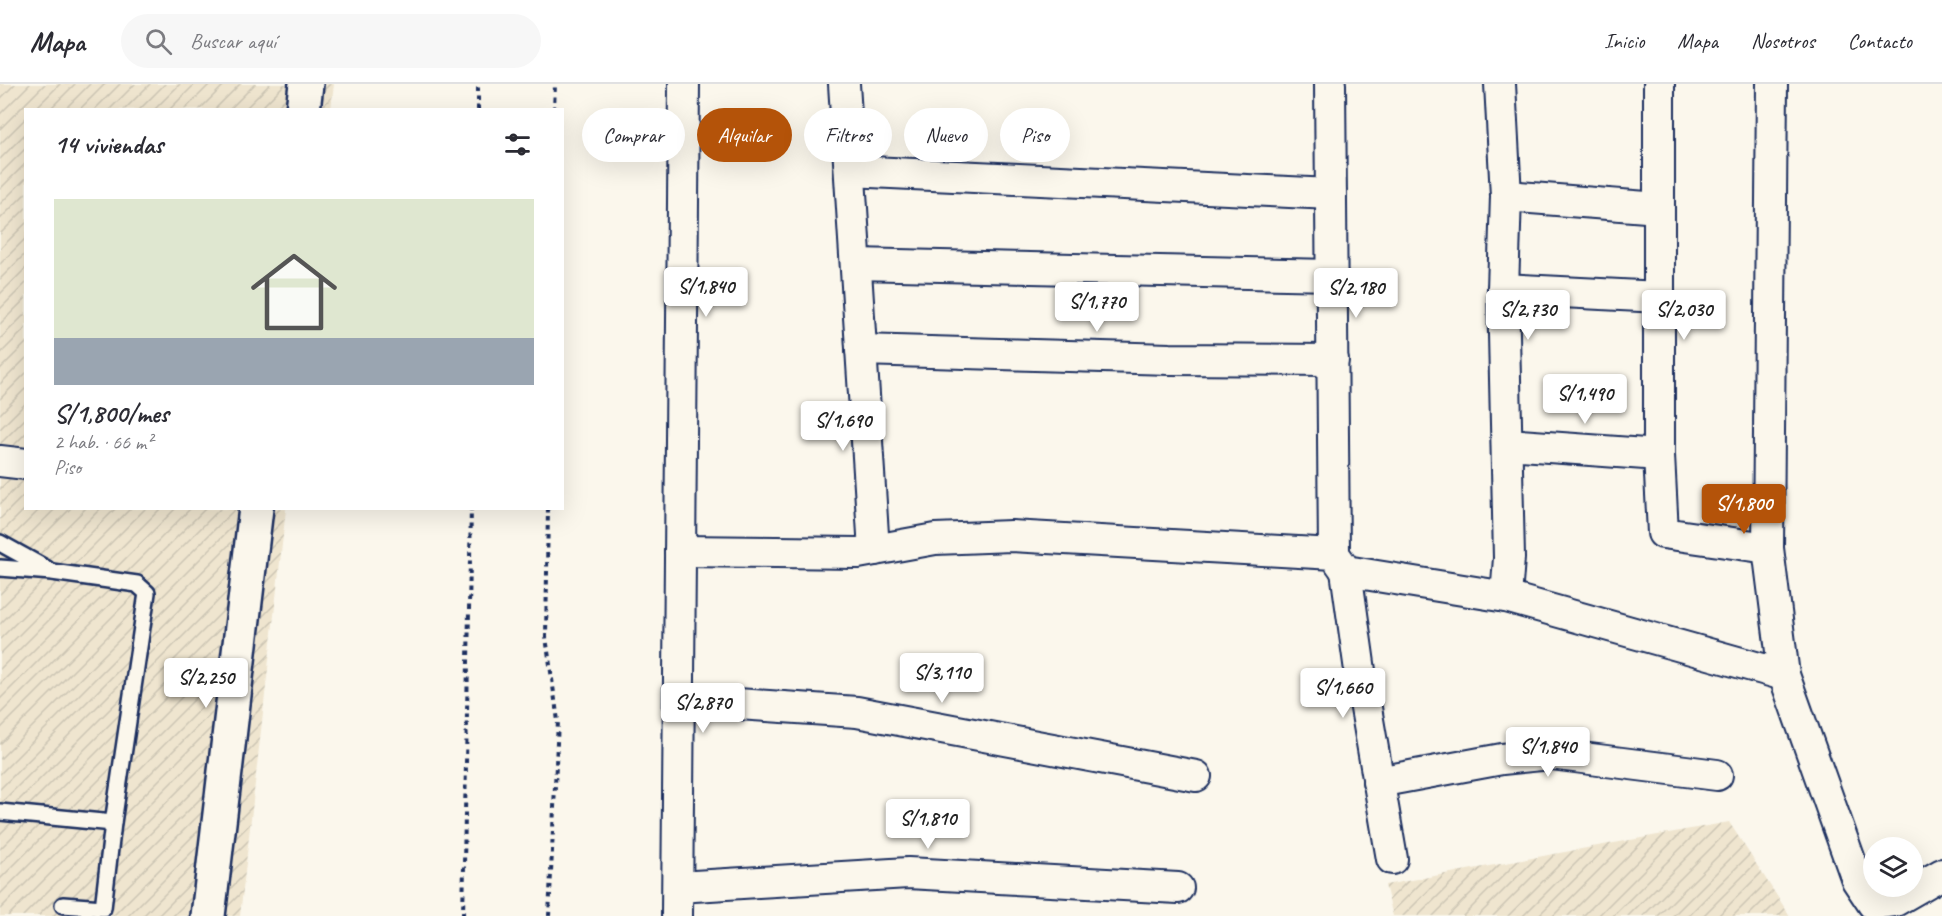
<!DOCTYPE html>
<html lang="es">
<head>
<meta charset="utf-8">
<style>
	body { margin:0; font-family:Caveat,sans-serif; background:#f7f7f7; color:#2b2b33; height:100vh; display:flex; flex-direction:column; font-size:22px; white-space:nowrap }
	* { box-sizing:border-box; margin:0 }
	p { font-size:20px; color:#7c7c81 }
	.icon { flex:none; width:33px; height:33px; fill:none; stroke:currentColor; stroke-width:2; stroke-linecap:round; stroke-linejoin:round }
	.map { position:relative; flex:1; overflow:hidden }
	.drawer { position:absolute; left:24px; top:24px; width:540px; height:402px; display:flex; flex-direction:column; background:#fff; border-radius:0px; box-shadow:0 6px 24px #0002 }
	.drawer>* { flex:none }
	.top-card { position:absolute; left:582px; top:24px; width:570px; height:54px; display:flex; gap:12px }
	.controls { position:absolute; left:1863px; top:753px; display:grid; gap:12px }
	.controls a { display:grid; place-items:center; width:60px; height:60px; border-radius:50%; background:#fff; box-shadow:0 6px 24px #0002; font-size:30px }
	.price { position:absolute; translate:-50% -51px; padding:0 14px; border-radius:6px; background:#fff; color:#222; font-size:20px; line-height:39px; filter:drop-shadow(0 2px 3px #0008) }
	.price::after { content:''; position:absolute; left:50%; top:36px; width:18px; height:14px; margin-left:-9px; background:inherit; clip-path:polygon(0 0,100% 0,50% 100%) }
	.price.active { background:#b45309; color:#fff }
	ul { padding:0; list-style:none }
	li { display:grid; align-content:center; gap:12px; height:318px; padding:0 30px }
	li span { display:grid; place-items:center; height:186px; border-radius:0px; color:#555 }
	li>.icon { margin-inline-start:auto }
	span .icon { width:108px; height:108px; fill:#fffc; stroke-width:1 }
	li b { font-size:26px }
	h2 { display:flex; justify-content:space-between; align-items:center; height:72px; padding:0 30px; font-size:26px }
	.chip { padding:0 21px; border-radius:27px; background:#fff; box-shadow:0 6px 24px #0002; font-size:21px; line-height:54px }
	.chip.active { background:#b45309; color:#fff }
	header { display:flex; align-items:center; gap:36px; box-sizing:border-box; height:84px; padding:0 30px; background:#fff; border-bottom:2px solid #e1e1e2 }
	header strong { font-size:28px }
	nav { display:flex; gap:33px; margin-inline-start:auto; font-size:21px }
	.search { width:420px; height:54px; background:#f7f7f7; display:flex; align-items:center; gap:15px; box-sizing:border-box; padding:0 21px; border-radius:33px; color:#7c7c81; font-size:22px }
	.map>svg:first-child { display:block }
	.industrial { fill:url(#industrial-furrows) }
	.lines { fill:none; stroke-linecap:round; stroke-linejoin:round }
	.service-casing { stroke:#1b2f5e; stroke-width:20 }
	.minor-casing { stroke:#1b2f5e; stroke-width:34 }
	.tertiary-casing { stroke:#1b2f5e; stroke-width:38 }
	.path { stroke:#1b2f5e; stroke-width:4; stroke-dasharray:4.5 4.5; stroke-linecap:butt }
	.service { stroke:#fbf7ec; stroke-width:15 }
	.minor { stroke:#fbf7ec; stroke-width:30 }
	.tertiary { stroke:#fbf7ec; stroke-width:33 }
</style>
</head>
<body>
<header>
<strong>Mapa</strong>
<div class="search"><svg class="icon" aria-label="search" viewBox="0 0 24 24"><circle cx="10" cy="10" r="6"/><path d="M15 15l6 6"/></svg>Buscar aquí</div>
<nav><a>Inicio</a><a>Mapa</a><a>Nosotros</a><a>Contacto</a></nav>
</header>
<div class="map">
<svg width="1942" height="832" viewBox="0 0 1942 832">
	<defs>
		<pattern id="industrial-furrows" width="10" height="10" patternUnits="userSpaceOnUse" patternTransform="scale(1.5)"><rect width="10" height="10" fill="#efe5cf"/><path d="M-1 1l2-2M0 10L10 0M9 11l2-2" fill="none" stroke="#ccc5b4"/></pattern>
	</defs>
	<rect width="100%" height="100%" fill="#fbf7ec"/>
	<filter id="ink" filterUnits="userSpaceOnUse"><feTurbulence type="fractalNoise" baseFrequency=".0167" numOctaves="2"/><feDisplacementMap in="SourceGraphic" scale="12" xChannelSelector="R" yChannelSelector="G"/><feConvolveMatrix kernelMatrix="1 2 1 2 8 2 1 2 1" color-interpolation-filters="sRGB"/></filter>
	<g filter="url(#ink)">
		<g class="industrial">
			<polygon points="0,0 334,0 331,25 26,26 26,424 286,425 240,832 0,832"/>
			<polygon points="1729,738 1790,832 1393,832 1385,801"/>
		</g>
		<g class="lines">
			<defs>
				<g id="service">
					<polyline points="0,459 47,485"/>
					<polyline points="0,484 52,488 137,500 147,509 113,739 103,824 63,821"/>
					<polyline points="0,728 113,739"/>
				</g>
				<g id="minor">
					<polyline points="844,0 874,466"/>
					<polyline points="1330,0 1334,470"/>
					<polyline points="1500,0 1506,112 1503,205 1509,474 1506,513"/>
					<polyline points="1659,0 1659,371 1663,449 1768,464"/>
					<polyline points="1772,0 1768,464 1784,591 1857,796 1873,820 1895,817 1942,790"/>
					<polyline points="850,87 1331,110"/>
					<polyline points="1506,112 1659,124"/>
					<polyline points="856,180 1332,191"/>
					<polyline points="1503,205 1660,213"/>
					<polyline points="861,266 1170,275 1333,276"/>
					<polyline points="1507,360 1659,371"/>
					<polyline points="0,377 26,380"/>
					<polyline points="680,467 858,469 935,455 1011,452 1334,470 1346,487 1506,513 1784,591"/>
					<polyline points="1346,487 1362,601 1392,775"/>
					<polyline points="679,616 857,628 1196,692"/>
					<polyline points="1378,698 1502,675 1551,670 1717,691"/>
					<polyline points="678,803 908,789 1178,804"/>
					<polyline points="677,832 684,0"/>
				</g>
				<g id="tertiary">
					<polyline points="303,26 306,0"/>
					<polyline points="208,832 256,424"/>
				</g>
			</defs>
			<use href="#service" class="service-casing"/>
			<use href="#minor" class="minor-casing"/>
			<use href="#tertiary" class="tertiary-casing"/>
			<g class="path">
				<polyline points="478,26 478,0"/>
				<polyline points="554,26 555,0"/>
				<polyline points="548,424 546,553 558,637 549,832"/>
				<polyline points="463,832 471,424"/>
			</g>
			<use href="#service" class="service"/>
			<use href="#minor" class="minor"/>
			<use href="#tertiary" class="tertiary"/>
		</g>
	</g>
</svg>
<div class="controls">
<a><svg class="icon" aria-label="layers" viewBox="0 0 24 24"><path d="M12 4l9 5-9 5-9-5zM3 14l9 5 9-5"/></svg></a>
</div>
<b class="price" style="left:706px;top:234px">S/1,840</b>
<b class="price" style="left:1356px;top:235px">S/2,180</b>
<b class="price" style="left:1097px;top:249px">S/1,770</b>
<b class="price" style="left:1528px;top:257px">S/2,730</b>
<b class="price" style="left:1684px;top:257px">S/2,030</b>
<b class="price" style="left:1585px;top:341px">S/1,490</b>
<b class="price" style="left:843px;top:368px">S/1,690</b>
<b class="price active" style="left:1744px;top:451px">S/1,800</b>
<b class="price" style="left:942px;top:620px">S/3,110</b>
<b class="price" style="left:206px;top:625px">S/2,250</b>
<b class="price" style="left:1343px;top:635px">S/1,660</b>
<b class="price" style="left:703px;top:650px">S/2,870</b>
<b class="price" style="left:1548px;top:694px">S/1,840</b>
<b class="price" style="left:928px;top:766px">S/1,810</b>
<div class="top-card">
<a class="chip">Comprar</a>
<a class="chip active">Alquilar</a>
<a class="chip">Filtros</a>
<a class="chip">Nuevo</a>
<a class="chip">Piso</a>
</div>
<section class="drawer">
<h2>14 viviendas<svg class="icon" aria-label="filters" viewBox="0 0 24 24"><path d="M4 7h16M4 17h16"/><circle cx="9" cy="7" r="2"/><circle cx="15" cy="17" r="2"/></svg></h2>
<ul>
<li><span style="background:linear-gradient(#dfe7d0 75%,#9aa5b1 0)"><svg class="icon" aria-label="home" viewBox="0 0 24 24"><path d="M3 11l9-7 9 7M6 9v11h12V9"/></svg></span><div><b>S/1,800/mes</b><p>2 hab. · 66 m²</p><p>Piso</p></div></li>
</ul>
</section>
</div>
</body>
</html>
